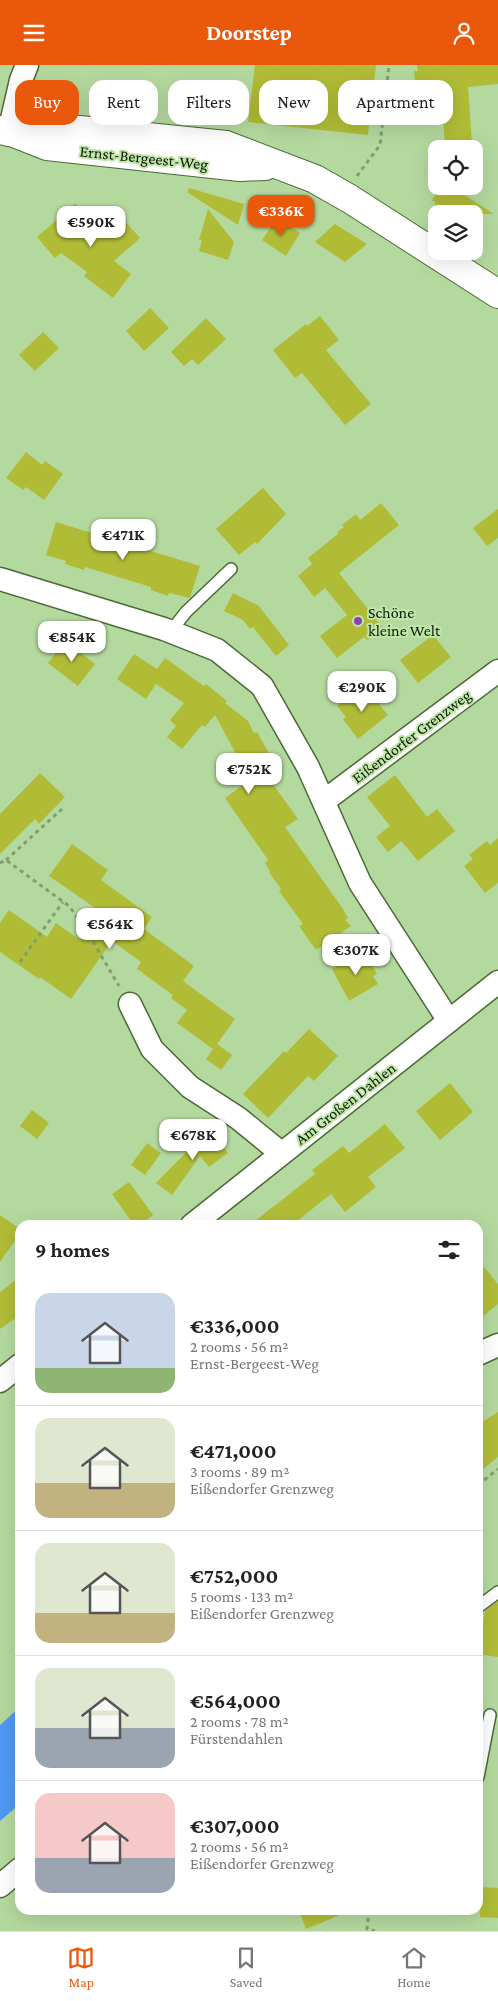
<!DOCTYPE html>
<html lang="en">
<head>
<meta charset="utf-8">
<style>
	body { margin:0; font-family:"Crimson Pro",serif; background:#f2f2f2; color:#222; height:100vh; display:flex; flex-direction:column; font-size:19px; white-space:nowrap }
	* { box-sizing:border-box; margin:0 }
	p { font-size:16px; color:#767676 }
	.icon { flex:none; width:28px; height:28px; fill:none; stroke:currentColor; stroke-width:2; stroke-linecap:round; stroke-linejoin:round }
	.map { position:relative; flex:1; overflow:hidden }
	.details { position:absolute; left:15px; top:1155px; width:468px; height:695px; display:flex; flex-direction:column; background:#fff; border-radius:15px; box-shadow:0 5px 20px #0002 }
	.details>* { flex:none }
	.hud { position:absolute; left:15px; top:15px; width:469px; height:45px; display:flex; gap:10px }
	.tools { position:absolute; left:428px; top:75px; display:grid; gap:10px }
	.tools a { display:grid; place-items:center; width:55px; height:55px; border-radius:10px; background:#fff; box-shadow:0 5px 20px #0002; font-size:25px }
	.price { position:absolute; translate:-50% -42px; padding:0 11px; border-radius:10px; background:#fff; color:#222; font-size:16px; line-height:32px; filter:drop-shadow(0 1px 2px #0008) }
	.price::after { content:''; position:absolute; left:50%; top:30px; width:15px; height:11px; margin-left:-8px; background:inherit; clip-path:polygon(0 0,100% 0,50% 100%) }
	.price.selected { background:#ea580c; color:#fff }
	ul { padding:0; list-style:none }
	li { display:flex; align-items:center; gap:15px; height:125px; padding:0 20px }
	li+li { border-top:1px solid #e0e0e0 }
	li span { display:grid; place-items:center; flex:none; width:140px; height:100px; border-radius:15px; color:#555 }
	li>.icon { margin-inline-start:auto }
	span .icon { width:60px; height:60px; fill:#fffc; stroke-width:1 }
	li b { font-size:21px }
	h2 { display:flex; justify-content:space-between; align-items:center; height:60px; padding:0 20px; font-size:21px }
	.pill { padding:0 18px; border-radius:15px; background:#fff; box-shadow:0 5px 20px #0002; font-size:18px; line-height:45px }
	.pill.selected { background:#ea580c; color:#fff }
	header { display:flex; justify-content:space-between; align-items:center; height:65px; padding:0 20px; background:#ea580c; color:#fff; font-size:22px; font-weight:700 }
	.tab-bar { display:flex; justify-content:space-around; align-items:center; height:70px; border-top:1px solid #e0e0e0; background:#fff; font-size:14px; color:#767676 }
	.tab-bar a { display:grid; justify-items:center; gap:2px }
	.tab-bar .selected { color:#ea580c }
	.map>svg:first-child { display:block }
	.water { fill:#4f9af4 }
	.building { fill:#b1bc36 }
	.lines { fill:none; stroke-linecap:round; stroke-linejoin:round }
	.service-casing { stroke:#4a6a34; stroke-width:14 }
	.minor-casing { stroke:#4a6a34; stroke-width:25 }
	.tertiary-casing { stroke:#4a6a34; stroke-width:30 }
	.path { stroke:#809e6f; stroke-width:3; stroke-dasharray:4 4; stroke-linecap:butt }
	.service { stroke:#fff; stroke-width:11 }
	.minor { stroke:#fff; stroke-width:22 }
	.tertiary { stroke:#fff; stroke-width:28 }
	.poi-dot { fill:#8f40b1; stroke:#c1e6aa; stroke-width:2 }
	.labels { text-anchor:middle; stroke-width:4; stroke-linejoin:round; paint-order:stroke }
	.street-label { font-size:16px; fill:#0c1904; stroke:#c1e6aa }
	.poi-label { font-size:16px; fill:#0c1904; stroke:#c1e6aa; text-anchor:start }
</style>
</head>
<body>
<header><svg class="icon" aria-label="menu" viewBox="0 0 24 24"><path d="M4 6h16M4 12h16M4 18h16"/></svg>Doorstep<svg class="icon" aria-label="person" viewBox="0 0 24 24"><circle cx="12" cy="8" r="4"/><path d="M4 21q1-7 8-7t8 7"/></svg></header>
<div class="map">
<svg width="498" height="1866" viewBox="0 0 498 1866">
	<rect width="100%" height="100%" fill="#b4d99e"/>
	<polygon class="water" points="20,1642 20,1739 0,1756 0,1660"/>
	<g class="building">
		<polygon points="255,0 376,0 368,70 248,57"/>
		<polygon points="417,0 498,0 498,19 468,22 472,78 445,80 441,24 416,25 414,6 418,6"/>
		<polygon points="441,121 450,121 494,149 429,149 436,138 432,135"/>
		<polygon points="189,123 244,139 238,160 187,127"/>
		<polygon points="75,139 103,172 123,154 140,173 114,196 131,209 113,233 84,211 87,207 61,188 55,193 37,172"/>
		<polygon points="208,144 234,177 228,195 199,186 202,175 199,175"/>
		<polygon points="277,153 300,168 286,191 262,175"/>
		<polygon points="335,159 367,179 345,197 315,177"/>
		<polygon points="150,243 169,263 144,286 126,266"/>
		<polygon points="320,251 339,275 326,285 371,339 345,360 302,308 295,313 273,285 306,259 307,261"/>
		<polygon points="206,253 226,274 198,300 192,294 184,301 171,287"/>
		<polygon points="43,267 59,283 35,306 19,290"/>
		<polygon points="26,387 42,400 45,396 63,409 44,435 26,422 23,425 6,413"/>
		<polygon points="263,423 286,449 257,479 255,477 239,490 216,464"/>
		<polygon points="381,438 399,460 339,508 383,563 367,575 364,572 337,593 320,571 347,550 325,523 314,532 298,511 312,499 308,493 338,469 337,467 344,462 342,460 356,449 360,455"/>
		<polygon points="498,444 498,473 487,481 473,463"/>
		<polygon points="56,457 200,501 190,533 169,528 168,531 151,525 151,522 85,502 84,505 65,499 66,496 46,490"/>
		<polygon points="233,528 259,541 289,580 276,591 253,562 250,564 243,555 224,546"/>
		<polygon points="433,570 451,592 418,618 400,595"/>
		<polygon points="65,576 95,599 78,621 48,598"/>
		<polygon points="134,589 157,604 165,593 204,621 206,619 227,636 225,638 248,656 254,668 257,667 270,690 257,697 298,754 285,762 343,844 348,853 345,855 351,861 316,885 299,861 303,859 279,826 281,824 269,807 270,806 265,798 268,795 225,733 250,715 215,650 205,662 202,660 182,684 167,672 176,661 170,655 184,638 156,619 146,634 117,614"/>
		<polygon points="366,623 388,650 358,674 343,654 346,652 337,641 350,630 352,634"/>
		<polygon points="40,708 65,732 39,759 35,754 0,789 0,749"/>
		<polygon points="395,710 427,752 437,744 455,766 418,796 401,776 388,787 376,772 390,761 367,732"/>
		<polygon points="498,773 498,818 485,828 464,801 473,794 469,790 487,776 490,780"/>
		<polygon points="72,779 108,805 101,815 152,852 144,864 194,901 183,916 235,954 217,979 232,990 221,1005 206,994 213,984 177,958 187,945 171,933 173,930 137,904 141,897 112,876 71,934 40,912 39,914 0,887 0,858 9,845 47,872 56,858 80,875 101,847 49,811"/>
		<polygon points="365,888 377,909 373,911 378,919 349,936 332,904"/>
		<polygon points="309,964 338,991 314,1016 308,1011 268,1053 243,1029 284,986 286,988"/>
		<polygon points="450,1018 473,1047 440,1075 416,1046"/>
		<polygon points="32,1045 49,1058 37,1074 20,1061"/>
		<polygon points="385,1059 405,1083 368,1112 376,1122 345,1147 331,1129 292,1160 250,1160 315,1109 312,1105 343,1081 349,1088"/>
		<polygon points="211,1065 228,1088 209,1102 200,1091 172,1130 156,1118 203,1070"/>
		<polygon points="147,1078 161,1088 145,1110 131,1100"/>
		<polygon points="129,1117 153,1150 139,1160 134,1160 112,1129"/>
		<polygon points="0,1150 20,1164 20,1168 0,1197"/>
		<polygon points="478,1195 498,1219 498,1239 478,1255"/>
		<polygon points="20,1212 20,1250 0,1264 0,1227"/>
		<polygon points="498,1347 498,1392 478,1408 478,1360"/>
		<polygon points="498,1536 498,1592 478,1589 485,1546"/>
		<polygon points="481,1822 498,1823 498,1853 480,1852"/>
		<polygon points="299,1845 350,1845 350,1846 306,1864"/>
	</g>
	<g class="lines">
		<defs>
			<g id="service">
				<polyline points="171,566 186,547 231,504"/>
				<polyline points="478,1542 498,1527"/>
				<polyline points="478,1712 490,1650"/>
			</g>
			<g id="minor">
				<polyline points="9,67 21,15 27,0"/>
				<polyline points="0,514 164,564 217,585 262,621 308,702 360,818 449,956"/>
				<polyline points="324,736 498,606"/>
				<polyline points="130,939 152,984 190,1022 238,1053 281,1088"/>
				<polyline points="192,1160 498,917"/>
				<polyline points="478,1289 498,1280"/>
				<polyline points="0,1316 20,1300"/>
				<polyline points="0,1821 20,1804"/>
			</g>
			<g id="tertiary">
				<polyline points="0,65 9,67 50,62 226,80 315,114 350,134 498,229"/>
				<polyline points="14,68 47,81 240,102 265,101"/>
			</g>
		</defs>
		<use href="#service" class="service-casing"/>
		<use href="#minor" class="minor-casing"/>
		<use href="#tertiary" class="tertiary-casing"/>
		<g class="path">
			<polyline points="228,19 232,58"/>
			<polyline points="357,111 380,80 389,0"/>
			<polyline points="6,795 62,744"/>
			<polyline points="0,798 6,795 69,841 85,863 119,921"/>
			<polyline points="20,897 63,837"/>
			<polyline points="478,1420 498,1404"/>
			<polyline points="369,1845 367,1864 375,1866"/>
		</g>
		<use href="#service" class="service"/>
		<use href="#minor" class="minor"/>
		<use href="#tertiary" class="tertiary"/>
	</g>
	<circle class="poi-dot" cx="358" cy="556" r="5"/>
	<g class="labels">
		<g class="street-label">
			<text transform="translate(144 92) rotate(6)" y="6">Ernst-Bergeest-Weg</text>
			<text transform="translate(411 671) rotate(-37)" y="6">Eißendorfer Grenzweg</text>
			<text transform="translate(345 1038) rotate(-38)" y="6">Am Großen Dahlen</text>
		</g>
		<g class="poi-label">
			<text x="368" y="553">Schöne<tspan x="368" dy="18">kleine Welt</tspan></text>
		</g>
	</g>
</svg>
<div class="tools">
<a><svg class="icon" aria-label="locate" viewBox="0 0 24 24"><circle cx="12" cy="12" r="6"/><path d="M12 2v4M12 18v4M2 12h4M18 12h4"/></svg></a>
<a><svg class="icon" aria-label="layers" viewBox="0 0 24 24"><path d="M12 4l9 5-9 5-9-5zM3 14l9 5 9-5"/></svg></a>
</div>
<b class="price selected" style="left:281px;top:172px">€336K</b>
<b class="price" style="left:91px;top:183px">€590K</b>
<b class="price" style="left:123px;top:496px">€471K</b>
<b class="price" style="left:72px;top:598px">€854K</b>
<b class="price" style="left:362px;top:648px">€290K</b>
<b class="price" style="left:249px;top:730px">€752K</b>
<b class="price" style="left:110px;top:885px">€564K</b>
<b class="price" style="left:356px;top:911px">€307K</b>
<b class="price" style="left:193px;top:1096px">€678K</b>
<div class="hud">
<a class="pill selected">Buy</a>
<a class="pill">Rent</a>
<a class="pill">Filters</a>
<a class="pill">New</a>
<a class="pill">Apartment</a>
</div>
<section class="details">
<h2>9 homes<svg class="icon" aria-label="filters" viewBox="0 0 24 24"><path d="M4 7h16M4 17h16"/><circle cx="9" cy="7" r="2"/><circle cx="15" cy="17" r="2"/></svg></h2>
<ul>
<li><span style="background:linear-gradient(#c9d6e8 75%,#8fb573 0)"><svg class="icon" aria-label="home" viewBox="0 0 24 24"><path d="M3 11l9-7 9 7M6 9v11h12V9"/></svg></span><div><b>€336,000</b><p>2 rooms · 56 m²</p><p>Ernst-Bergeest-Weg</p></div></li>
<li><span style="background:linear-gradient(#dfe7d0 65%,#c2b280 0)"><svg class="icon" aria-label="home" viewBox="0 0 24 24"><path d="M3 11l9-7 9 7M6 9v11h12V9"/></svg></span><div><b>€471,000</b><p>3 rooms · 89 m²</p><p>Eißendorfer Grenzweg</p></div></li>
<li><span style="background:linear-gradient(#dfe7d0 70%,#c2b280 0)"><svg class="icon" aria-label="home" viewBox="0 0 24 24"><path d="M3 11l9-7 9 7M6 9v11h12V9"/></svg></span><div><b>€752,000</b><p>5 rooms · 133 m²</p><p>Eißendorfer Grenzweg</p></div></li>
<li><span style="background:linear-gradient(#dfe7d0 60%,#9aa5b1 0)"><svg class="icon" aria-label="home" viewBox="0 0 24 24"><path d="M3 11l9-7 9 7M6 9v11h12V9"/></svg></span><div><b>€564,000</b><p>2 rooms · 78 m²</p><p>Fürstendahlen</p></div></li>
<li><span style="background:linear-gradient(#f6c9c9 65%,#9aa5b1 0)"><svg class="icon" aria-label="home" viewBox="0 0 24 24"><path d="M3 11l9-7 9 7M6 9v11h12V9"/></svg></span><div><b>€307,000</b><p>2 rooms · 56 m²</p><p>Eißendorfer Grenzweg</p></div></li>
</ul>
</section>
</div>
<nav class="tab-bar">
<a class="selected"><svg class="icon" aria-label="map" viewBox="0 0 24 24"><path d="M3 6l6-2 6 2 6-2v14l-6 2-6-2-6 2zM9 4v14M15 6v14"/></svg>Map</a>
<a><svg class="icon" aria-label="saved" viewBox="0 0 24 24"><path d="M7 4h10v16l-5-4-5 4z"/></svg>Saved</a>
<a><svg class="icon" aria-label="home" viewBox="0 0 24 24"><path d="M3 11l9-7 9 7M6 9v11h12V9"/></svg>Home</a>
</nav>
</body>
</html>
